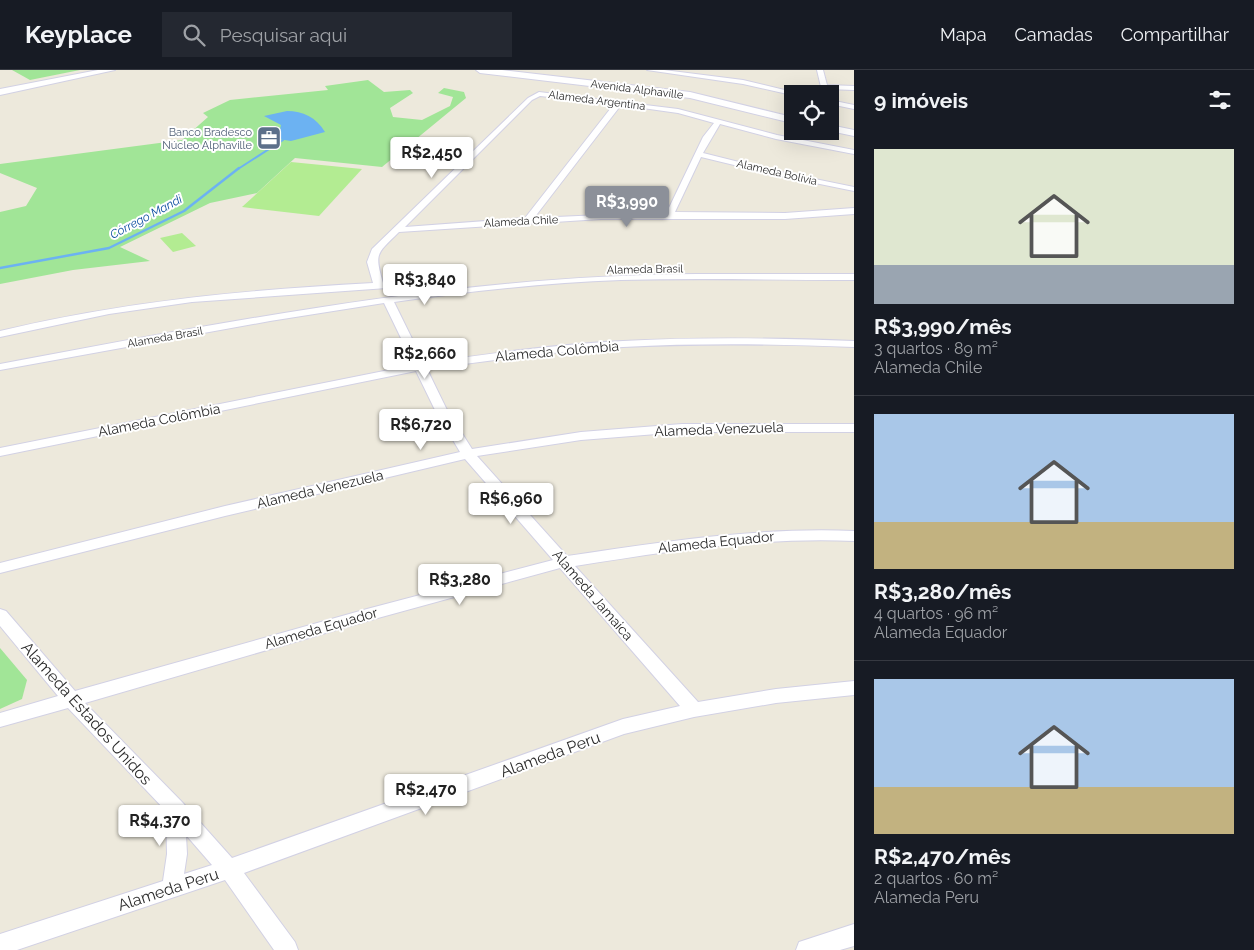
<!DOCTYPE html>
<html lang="pt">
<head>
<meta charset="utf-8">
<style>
	body { margin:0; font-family:Raleway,sans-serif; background:#242831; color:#f1f3f6; height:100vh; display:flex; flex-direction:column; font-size:19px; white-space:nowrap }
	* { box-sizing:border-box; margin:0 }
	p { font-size:16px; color:#9ea1a6 }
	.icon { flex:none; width:28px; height:28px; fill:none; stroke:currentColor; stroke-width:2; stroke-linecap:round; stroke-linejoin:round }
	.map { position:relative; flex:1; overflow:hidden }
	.side { display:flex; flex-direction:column; background:#171b24; width:400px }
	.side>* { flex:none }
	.buttons { position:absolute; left:784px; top:15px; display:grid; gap:10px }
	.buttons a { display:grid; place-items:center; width:55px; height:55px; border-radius:0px; background:#171b24; box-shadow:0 5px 20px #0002; font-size:25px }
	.price { position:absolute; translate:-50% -42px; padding:0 11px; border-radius:5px; background:#fff; color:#222; font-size:16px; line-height:32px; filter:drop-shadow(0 1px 2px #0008) }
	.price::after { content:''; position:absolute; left:50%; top:30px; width:15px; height:11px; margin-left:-8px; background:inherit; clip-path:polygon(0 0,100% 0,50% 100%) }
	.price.active { background:#8c9099; color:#fff }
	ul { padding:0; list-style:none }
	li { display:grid; align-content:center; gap:10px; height:265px; padding:0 20px }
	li+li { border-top:1px solid #363941 }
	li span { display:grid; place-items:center; height:155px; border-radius:0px; color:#555 }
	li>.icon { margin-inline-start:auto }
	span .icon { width:90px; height:90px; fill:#fffc; stroke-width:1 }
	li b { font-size:21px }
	h2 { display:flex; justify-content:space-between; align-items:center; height:60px; padding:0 20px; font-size:21px }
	header { display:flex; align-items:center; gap:30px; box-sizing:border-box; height:70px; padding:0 25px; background:#171b24; border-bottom:1px solid #363941 }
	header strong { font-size:24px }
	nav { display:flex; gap:28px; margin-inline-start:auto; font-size:18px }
	.search { width:350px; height:45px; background:#242831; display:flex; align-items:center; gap:12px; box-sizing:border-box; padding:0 18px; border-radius:0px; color:#9ea1a6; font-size:19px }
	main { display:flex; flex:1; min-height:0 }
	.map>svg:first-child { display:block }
	.green { fill:#a1e597 }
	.pitch { fill:#b3ec92 }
	.water { fill:#6cb2f2 }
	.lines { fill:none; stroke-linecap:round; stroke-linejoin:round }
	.stream-far1 { stroke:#6cb2f2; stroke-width:2 }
	.stream { stroke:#6cb2f2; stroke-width:2.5 }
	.street-casing { stroke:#d2d1e4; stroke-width:2 }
	.secondary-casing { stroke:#d2d1e4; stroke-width:2 }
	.street { fill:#fff; fill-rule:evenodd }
	.secondary { fill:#fff; fill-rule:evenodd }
	.labels { text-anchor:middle; stroke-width:4; stroke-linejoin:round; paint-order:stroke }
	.far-street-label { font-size:11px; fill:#2a2a2a; stroke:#fff }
	.far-service-label { font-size:11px; fill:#4e5e75; stroke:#fff; text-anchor:end }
	.far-water-label { font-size:12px; font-style:italic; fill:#0a4c9f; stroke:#fff }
	.street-label { font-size:14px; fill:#2a2a2a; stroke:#fff }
	.near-street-label { font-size:16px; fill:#2a2a2a; stroke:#fff }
</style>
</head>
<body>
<header>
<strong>Keyplace</strong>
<div class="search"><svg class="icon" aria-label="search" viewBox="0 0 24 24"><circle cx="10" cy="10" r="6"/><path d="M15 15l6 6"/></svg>Pesquisar aqui</div>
<nav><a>Mapa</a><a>Camadas</a><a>Compartilhar</a></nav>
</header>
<main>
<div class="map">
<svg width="854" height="880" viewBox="0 0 854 880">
	<rect width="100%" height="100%" fill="#ede9dc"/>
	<g class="green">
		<polygon points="12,0 80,0 30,10"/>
		<polygon points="368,10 384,22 410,20 413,23 390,38 393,47 422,50 450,36 453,27 438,23 444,18 464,22 466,28 382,97 295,88 257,123 210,133 120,177 150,191 73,200 0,214 0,142 26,136 37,118 0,103 0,94 182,70 208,47 203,43 230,30 328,20 325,16"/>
		<polygon points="0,578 27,610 22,629 0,639"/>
	</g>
	<g class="pitch">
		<polygon points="291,92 362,99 319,146 242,137"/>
		<polygon points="182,163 196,176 173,182 160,168"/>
	</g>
	<path class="water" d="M287,41C303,41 316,47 325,62L291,71L278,69L281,55L264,46Z"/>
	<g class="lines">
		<polyline class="stream-far1" points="238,99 283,70"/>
		<polyline class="stream" points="0,198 109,178 184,141 239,98"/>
		<defs>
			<g id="street">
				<polygon points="647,0 664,0 743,10 801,24 792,25 743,14"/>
				<polygon points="817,0 823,0 827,15 854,16 854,20 826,19 823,24 817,24 821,17"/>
				<path d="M539,22L678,39L777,65L854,80V84L776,69L720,54L703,83L771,100L854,117V121L771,104L701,87L675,142L785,143L854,138V144L785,149H601L399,162C377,184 374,182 383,213L454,208L457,209V213L192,232L109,244L0,267V261C126,231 245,220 373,213L367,192L372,179L528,28ZM540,26L614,34L525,148L405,157L532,30ZM621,35L678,43L714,53L703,67L667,142L534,148Z"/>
				<polygon points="830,30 854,35 854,39 830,34"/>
				<path d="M698,204H854V210C777,210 699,208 621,210C545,213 469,221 394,232L424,293C490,284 556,274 623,271C700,267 777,268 854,271V277C777,274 700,273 623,277C557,281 492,290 427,299L446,338L472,379L581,362L682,354H854V362H682L581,370L477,386L567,486C662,472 757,457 854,461V471C760,467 668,481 575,496L698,632L776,619L854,611V625L776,633L694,647L624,664L244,803L295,872L298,880H274L225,810L17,880H0V864L163,811L167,784L166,741L68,638L0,657V643L58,626L0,556V539L6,541L75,621L367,539L553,490L465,389L225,446L0,503V493L225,436L460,382L434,338L416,301L0,386V378L414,295L384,233L270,251L0,300V294C231,251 462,205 698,204ZM560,498L680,636L623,649L232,788L182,732L85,633L367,551ZM186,765L212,795L184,804L187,784Z"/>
				<polygon points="854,854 854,876 840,880 796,880 799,872"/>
			</g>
			<g id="secondary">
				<polygon points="98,0 115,0 0,25 0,19"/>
				<polygon points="476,0 502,0 690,22 792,47 792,53 690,28 480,3"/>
				<polygon points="830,55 854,60 854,66 830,61"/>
			</g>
		</defs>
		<use href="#street" class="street-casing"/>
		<use href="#secondary" class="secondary-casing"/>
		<use href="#street" class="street"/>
		<use href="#secondary" class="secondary"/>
	</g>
	<defs>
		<symbol id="office-square" viewBox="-11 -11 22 22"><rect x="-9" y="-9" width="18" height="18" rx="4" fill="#5c6f8a" stroke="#fff"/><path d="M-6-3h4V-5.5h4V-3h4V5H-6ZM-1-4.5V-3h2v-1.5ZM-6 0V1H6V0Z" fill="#fff"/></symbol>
	</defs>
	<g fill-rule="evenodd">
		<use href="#office-square" x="255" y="54" width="28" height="28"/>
	</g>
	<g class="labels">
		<g class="far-street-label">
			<text transform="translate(637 19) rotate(7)" y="4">Avenida Alphaville</text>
			<text transform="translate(597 30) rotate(7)" y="4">Alameda Argentina</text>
			<text transform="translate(777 102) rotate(13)" y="4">Alameda Bolívia</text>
			<text transform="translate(521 151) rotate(-3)" y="4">Alameda Chile</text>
			<text transform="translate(645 199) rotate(-1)" y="4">Alameda Brasil</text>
			<text transform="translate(165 267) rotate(-10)" y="4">Alameda Brasil</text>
		</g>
		<g class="far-service-label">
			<text x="252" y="66">Banco Bradesco<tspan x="252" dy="13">Núcleo Alphaville</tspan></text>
		</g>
		<g class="far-water-label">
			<text transform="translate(146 147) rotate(-28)" y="4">Córrego Mandi</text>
		</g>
		<g class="street-label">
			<text transform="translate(557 281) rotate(-5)" y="5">Alameda Colômbia</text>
			<text transform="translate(159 350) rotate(-11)" y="5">Alameda Colômbia</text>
			<text transform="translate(719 359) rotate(-2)" y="5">Alameda Venezuela</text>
			<text transform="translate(320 419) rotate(-13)" y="5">Alameda Venezuela</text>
			<text transform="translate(716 472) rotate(-6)" y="5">Alameda Equador</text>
			<text transform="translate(593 525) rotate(49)" y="5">Alameda Jamaica</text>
			<text transform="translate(321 558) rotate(-16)" y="5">Alameda Equador</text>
		</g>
		<g class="near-street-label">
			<text transform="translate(87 643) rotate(48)" y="6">Alameda Estados Unidos</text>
			<text transform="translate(550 684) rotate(-20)" y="6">Alameda Peru</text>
			<text transform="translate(168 819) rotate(-18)" y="6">Alameda Peru</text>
		</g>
	</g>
</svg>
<div class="buttons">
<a><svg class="icon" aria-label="locate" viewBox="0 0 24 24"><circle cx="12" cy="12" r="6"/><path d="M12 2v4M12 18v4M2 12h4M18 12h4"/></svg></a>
</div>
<b class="price" style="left:432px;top:109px">R$2,450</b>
<b class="price active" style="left:627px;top:158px">R$3,990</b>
<b class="price" style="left:425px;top:236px">R$3,840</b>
<b class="price" style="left:425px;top:310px">R$2,660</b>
<b class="price" style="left:421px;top:381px">R$6,720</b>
<b class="price" style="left:511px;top:455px">R$6,960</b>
<b class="price" style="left:460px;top:536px">R$3,280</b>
<b class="price" style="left:426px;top:746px">R$2,470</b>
<b class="price" style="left:160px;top:777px">R$4,370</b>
</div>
<section class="side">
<h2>9 imóveis<svg class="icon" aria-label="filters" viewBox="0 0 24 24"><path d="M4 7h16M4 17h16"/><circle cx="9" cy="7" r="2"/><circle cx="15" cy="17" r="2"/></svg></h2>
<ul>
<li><span style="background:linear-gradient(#dfe7d0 75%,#9aa5b1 0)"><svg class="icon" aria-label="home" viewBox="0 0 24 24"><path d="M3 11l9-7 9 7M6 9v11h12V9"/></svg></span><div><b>R$3,990/mês</b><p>3 quartos · 89 m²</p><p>Alameda Chile</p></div></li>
<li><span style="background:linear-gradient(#a9c7e8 70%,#c2b280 0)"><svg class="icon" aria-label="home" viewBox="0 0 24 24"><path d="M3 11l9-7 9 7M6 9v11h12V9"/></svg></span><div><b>R$3,280/mês</b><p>4 quartos · 96 m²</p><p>Alameda Equador</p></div></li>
<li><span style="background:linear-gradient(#a9c7e8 70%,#c2b280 0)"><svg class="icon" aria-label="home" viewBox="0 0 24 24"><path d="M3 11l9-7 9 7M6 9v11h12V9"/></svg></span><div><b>R$2,470/mês</b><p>2 quartos · 60 m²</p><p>Alameda Peru</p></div></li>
</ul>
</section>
</main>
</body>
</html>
